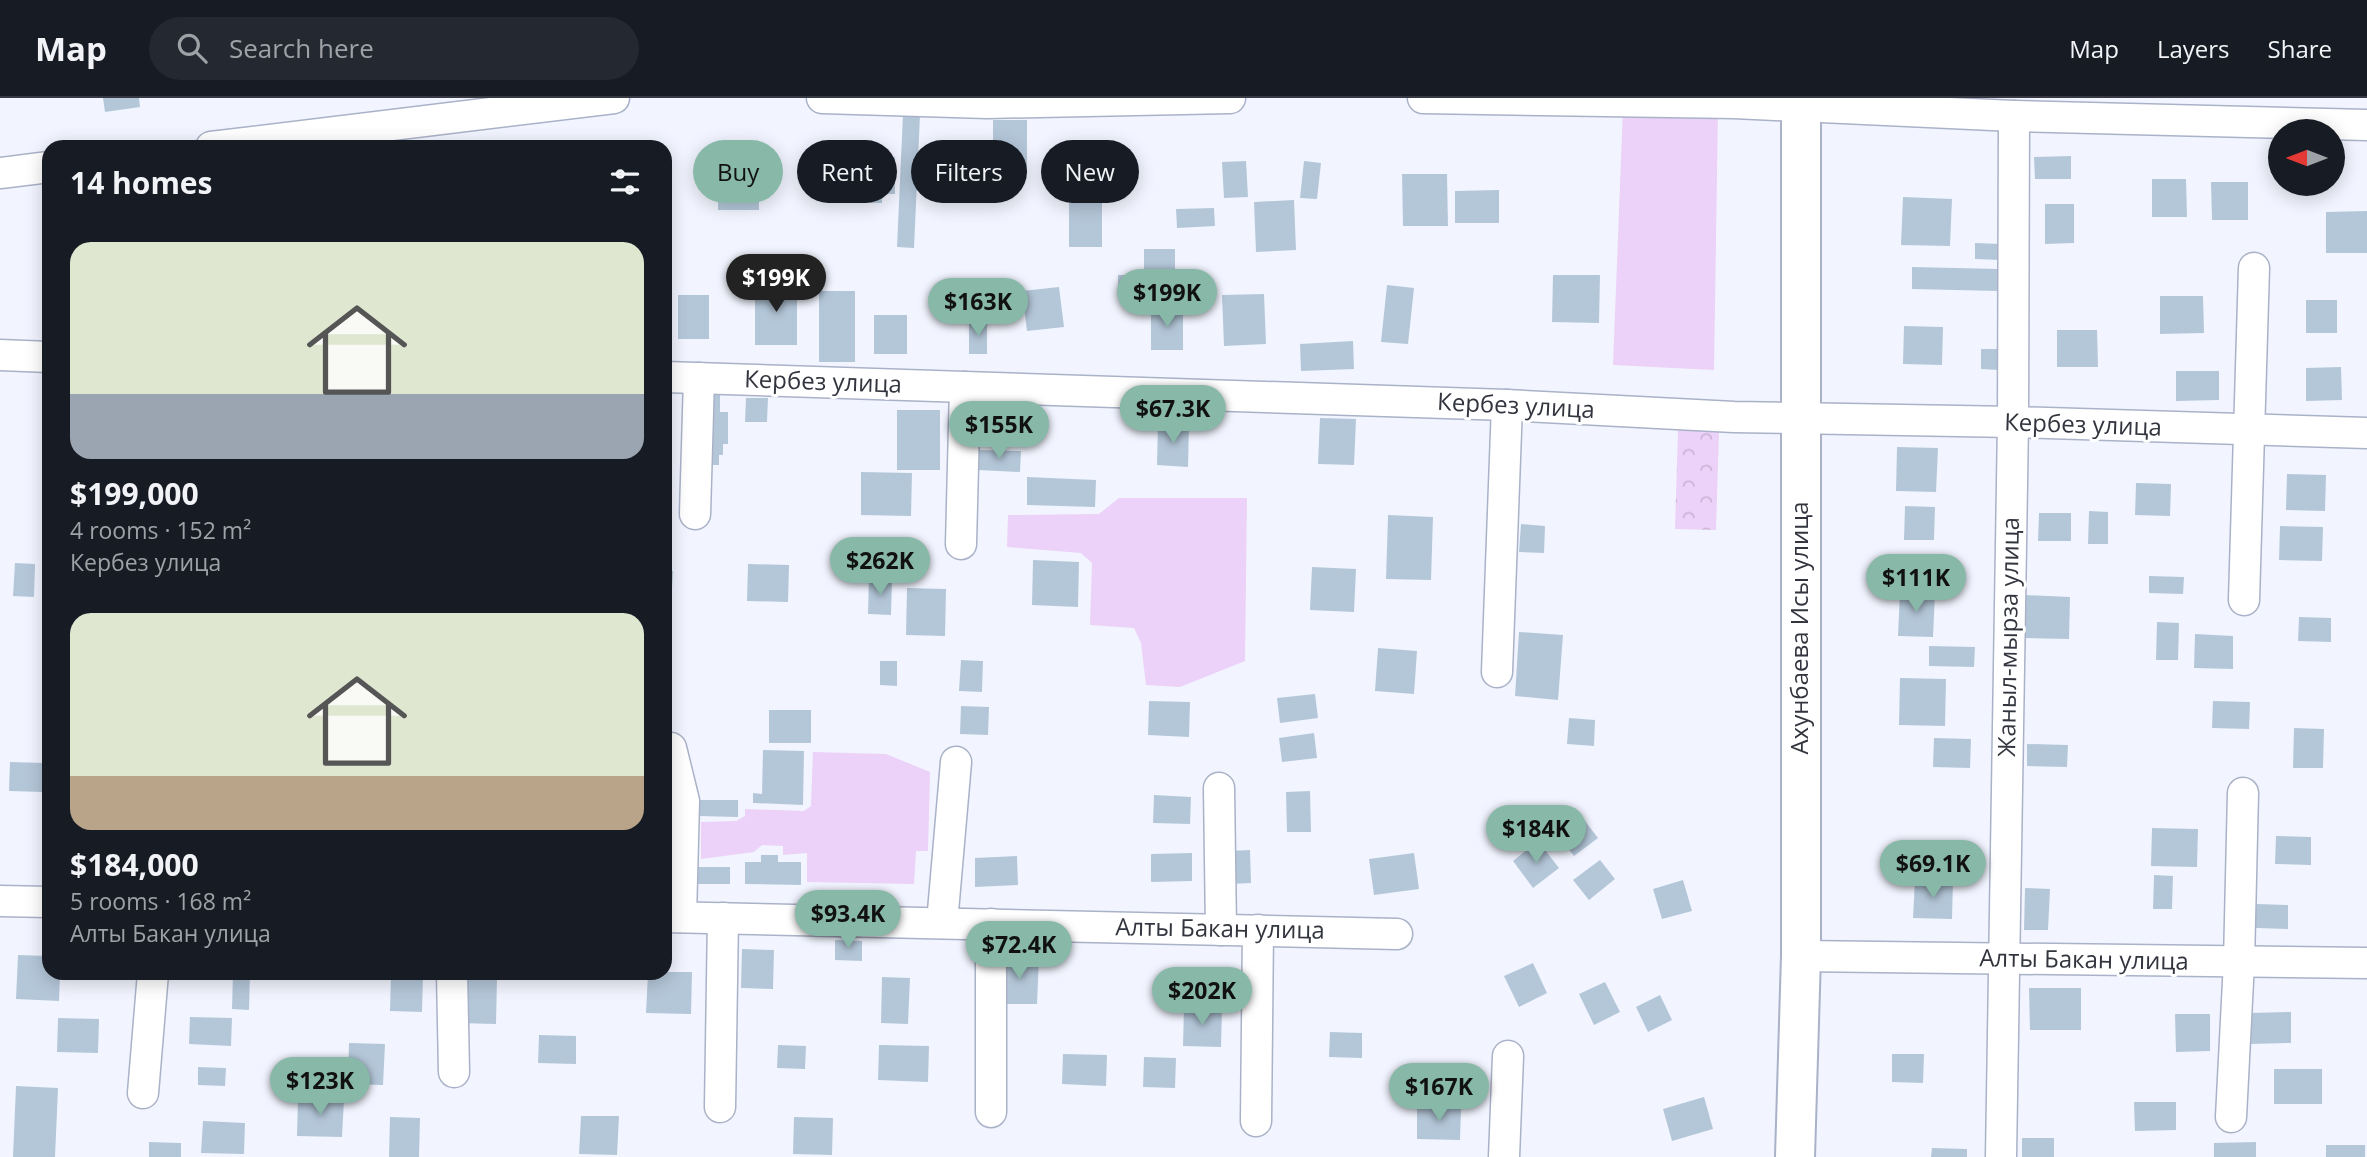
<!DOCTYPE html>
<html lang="en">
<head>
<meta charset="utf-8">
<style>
	body { margin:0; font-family:"Open Sans",sans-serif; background:#242831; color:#f1f3f6; height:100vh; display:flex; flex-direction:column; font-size:26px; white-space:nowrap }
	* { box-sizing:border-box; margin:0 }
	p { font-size:23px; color:#9ea1a6 }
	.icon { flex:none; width:38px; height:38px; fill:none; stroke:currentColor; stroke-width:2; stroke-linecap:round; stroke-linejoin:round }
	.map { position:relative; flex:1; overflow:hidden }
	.side { position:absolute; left:42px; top:42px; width:630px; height:840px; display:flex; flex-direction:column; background:#171b24; border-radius:21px; box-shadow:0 4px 18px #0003 }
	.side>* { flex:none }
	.hud { position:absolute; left:693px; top:42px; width:665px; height:63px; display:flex; gap:14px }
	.needle { width:46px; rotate:270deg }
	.fabs { position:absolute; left:2268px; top:21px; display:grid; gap:14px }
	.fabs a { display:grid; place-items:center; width:77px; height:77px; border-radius:50%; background:#171b24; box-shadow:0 4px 18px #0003; font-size:35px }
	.price { position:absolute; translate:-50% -60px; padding:0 16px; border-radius:24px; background:#87b8a8; color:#111; font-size:23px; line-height:46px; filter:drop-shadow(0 2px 4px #0008) }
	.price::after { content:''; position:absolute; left:50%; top:42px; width:21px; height:16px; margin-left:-10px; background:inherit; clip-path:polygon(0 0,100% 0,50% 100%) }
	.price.active { background:#222; color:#fff }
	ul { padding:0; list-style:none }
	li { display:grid; align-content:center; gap:14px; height:371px; padding:0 28px }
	li span { display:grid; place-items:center; height:217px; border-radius:21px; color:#555 }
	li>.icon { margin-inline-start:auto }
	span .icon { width:126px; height:126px; fill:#fffc; stroke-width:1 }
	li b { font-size:30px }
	h2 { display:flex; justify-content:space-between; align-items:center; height:84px; padding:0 28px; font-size:30px }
	.chip { padding:0 24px; border-radius:32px; background:#171b24; box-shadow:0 4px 18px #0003; font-size:24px; line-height:63px }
	.chip.active { background:#87b8a8; color:#111 }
	header { display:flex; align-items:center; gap:42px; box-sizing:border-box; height:98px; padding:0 35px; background:#171b24; border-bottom:2px solid #363941 }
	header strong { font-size:33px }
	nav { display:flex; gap:38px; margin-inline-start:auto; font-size:24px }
	.search { width:490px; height:63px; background:#242831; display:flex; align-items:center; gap:18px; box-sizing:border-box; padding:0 24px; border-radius:38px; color:#9ea1a6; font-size:26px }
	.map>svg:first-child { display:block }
	.park { fill:url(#park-crowns) }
	.garden { fill:#ecd1f8 }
	.building { fill:#b4c7d9 }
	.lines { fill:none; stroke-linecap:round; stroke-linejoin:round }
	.minor-casing { stroke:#aab2c8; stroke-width:33 }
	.primary-casing { stroke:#aab2c8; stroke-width:42 }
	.minor { stroke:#fff; stroke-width:30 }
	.primary { stroke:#fff; stroke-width:38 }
	.labels { text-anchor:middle; stroke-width:6; stroke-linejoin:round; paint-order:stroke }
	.street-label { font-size:24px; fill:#32353e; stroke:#fff }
</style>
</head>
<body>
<header>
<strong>Map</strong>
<div class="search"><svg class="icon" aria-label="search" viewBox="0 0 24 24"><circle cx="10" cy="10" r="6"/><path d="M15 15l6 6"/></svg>Search here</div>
<nav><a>Map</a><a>Layers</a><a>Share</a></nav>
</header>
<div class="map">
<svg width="2367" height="1059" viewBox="0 0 2367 1059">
	<defs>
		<pattern id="park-crowns" width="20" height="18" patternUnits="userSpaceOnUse" patternTransform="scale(1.75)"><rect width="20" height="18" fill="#ecd1f8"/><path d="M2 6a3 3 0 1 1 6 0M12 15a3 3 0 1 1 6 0" fill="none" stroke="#cbb4d6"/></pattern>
	</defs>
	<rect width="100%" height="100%" fill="#f2f5ff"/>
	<polygon class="park" points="1678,332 1719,334 1716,432 1675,431"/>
	<g class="garden">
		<polygon points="1718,10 1714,272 1613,267 1623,11"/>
		<polygon points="1119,400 1247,400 1245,563 1180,589 1146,587 1141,545 1134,530 1090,527 1092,465 1081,455 1007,449 1008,417 1099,416"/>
		<polygon points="813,654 886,656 930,674 928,753 916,753 914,786 807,784 807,755 783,757 783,748 762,747 754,754 701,761 701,724 736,723 745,718 745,711 804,713 811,708"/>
	</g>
	<g class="building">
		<polygon points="103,0 139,0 140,9 105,14"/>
		<polygon points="903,16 920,17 914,150 897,149"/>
		<rect x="993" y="22" width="34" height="51"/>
		<rect x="718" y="58" width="41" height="54"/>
		<polygon points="2071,58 2071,81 2035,81 2034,59"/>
		<polygon points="858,59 895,59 895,96 882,96 882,105 858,105"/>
		<polygon points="1246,63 1248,99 1224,100 1222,64"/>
		<polygon points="1304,63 1321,65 1317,101 1300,100"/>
		<polygon points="1402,76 1447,76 1448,128 1403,128"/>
		<polygon points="2152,81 2186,81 2187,119 2152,119"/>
		<polygon points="2211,84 2248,84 2248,122 2212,122"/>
		<rect x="1069" y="92" width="33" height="57"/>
		<polygon points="1499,92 1499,125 1455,125 1455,93"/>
		<polygon points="1903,99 1952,101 1950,148 1901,147"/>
		<polygon points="1294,102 1296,152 1256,154 1254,104"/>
		<polygon points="2045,106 2074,106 2074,145 2045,146"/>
		<polygon points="1214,110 1215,128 1177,130 1176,111"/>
		<polygon points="2367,113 2367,155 2326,155 2326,114"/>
		<polygon points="1975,145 2001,146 2000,162 1975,161"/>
		<rect x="1144" y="151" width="31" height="36"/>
		<polygon points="1912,169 1999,171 1999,193 1912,191"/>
		<rect x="1118" y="177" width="15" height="23"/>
		<polygon points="1553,177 1600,177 1599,225 1552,224"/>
		<rect x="755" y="185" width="42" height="62"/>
		<polygon points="1387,187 1414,190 1408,246 1381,244"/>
		<polygon points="1059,189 1064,229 1027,233 1022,193"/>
		<rect x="819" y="193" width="36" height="71"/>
		<polygon points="1264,196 1266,246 1224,248 1222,197"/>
		<rect x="678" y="197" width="31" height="44"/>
		<polygon points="2160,198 2203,198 2204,235 2160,236"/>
		<rect x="2306" y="202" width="31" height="33"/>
		<rect x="1151" y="210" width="32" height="42"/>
		<rect x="874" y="217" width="33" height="39"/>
		<rect x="969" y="224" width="18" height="32"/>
		<polygon points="1904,228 1943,229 1942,267 1903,266"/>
		<polygon points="2057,232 2097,232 2098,269 2057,269"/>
		<polygon points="1353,243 1354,271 1301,273 1300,246"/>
		<polygon points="1981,251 1999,251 1999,272 1981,271"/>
		<polygon points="2341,269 2342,302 2306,303 2306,270"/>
		<polygon points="2176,273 2219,273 2219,302 2176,303"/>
		<polygon points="703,294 720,294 720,314 728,314 728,346 723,346 723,357 719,357 719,367 702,367"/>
		<polygon points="746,300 768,300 767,324 745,324"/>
		<rect x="897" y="312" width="43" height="60"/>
		<polygon points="1320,320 1356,321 1354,367 1318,366"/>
		<polygon points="1158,325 1189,326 1188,369 1157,367"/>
		<polygon points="1897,349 1938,350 1936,394 1896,393"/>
		<polygon points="978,352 1021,353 1020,374 978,372"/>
		<polygon points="861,374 912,375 911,418 861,417"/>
		<polygon points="2287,376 2326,377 2325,413 2286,412"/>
		<polygon points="1027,379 1096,382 1095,409 1027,407"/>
		<polygon points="2136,385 2171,386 2170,418 2135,417"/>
		<polygon points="1905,408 1935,409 1934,442 1904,442"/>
		<polygon points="2089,413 2108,414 2108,446 2088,446"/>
		<polygon points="2039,415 2071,415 2071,443 2038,443"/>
		<polygon points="1388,417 1433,419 1431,482 1386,481"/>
		<polygon points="1521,426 1545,428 1544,455 1519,454"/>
		<polygon points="2280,428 2323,429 2322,463 2279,462"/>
		<polygon points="1033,462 1079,464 1078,509 1032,507"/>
		<polygon points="15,465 35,466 34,499 13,498"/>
		<polygon points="748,466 789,467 788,504 747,503"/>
		<polygon points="1312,469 1356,471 1354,514 1310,512"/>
		<polygon points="665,473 673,473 671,508 665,508"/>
		<polygon points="2149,478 2184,479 2183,496 2149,495"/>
		<polygon points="869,480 892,481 891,517 868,516"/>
		<polygon points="907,490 946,491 945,538 906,537"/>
		<polygon points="1900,494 1935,495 1933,539 1898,538"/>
		<polygon points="2025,497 2070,499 2069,541 2024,540"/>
		<polygon points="2299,519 2331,520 2331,544 2298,543"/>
		<polygon points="2157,524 2179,525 2178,562 2156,562"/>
		<polygon points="1519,534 1563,537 1558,602 1515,598"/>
		<polygon points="2195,536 2233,538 2233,571 2194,570"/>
		<polygon points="1929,548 1975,549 1974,569 1929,568"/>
		<polygon points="1378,550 1417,553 1414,596 1375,593"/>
		<polygon points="961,562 983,563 982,594 959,593"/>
		<polygon points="880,563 897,563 897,588 880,587"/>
		<polygon points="1900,580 1946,581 1945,628 1899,627"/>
		<polygon points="1315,596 1318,620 1280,625 1277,600"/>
		<polygon points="1149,603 1190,604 1189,639 1148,637"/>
		<polygon points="2213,603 2250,604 2249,631 2212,630"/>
		<polygon points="961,608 989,609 988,637 960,636"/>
		<rect x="769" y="612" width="42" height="33"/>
		<polygon points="1569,620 1595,622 1594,648 1567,646"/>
		<polygon points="2294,630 2324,631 2323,670 2293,670"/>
		<polygon points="1314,635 1317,660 1282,664 1279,640"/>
		<polygon points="1934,640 1971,641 1970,670 1933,669"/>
		<polygon points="2027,646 2068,647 2067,669 2027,668"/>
		<polygon points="763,652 804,653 803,707 753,705 753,695 762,696"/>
		<polygon points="10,664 45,665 44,694 9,693"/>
		<polygon points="1310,693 1311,734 1287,734 1286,694"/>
		<polygon points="1154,697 1191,699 1190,726 1153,725"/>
		<polygon points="698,702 738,702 738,719 698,718"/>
		<polygon points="1575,710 1598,740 1574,758 1551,729"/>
		<polygon points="2152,730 2198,731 2197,769 2151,768"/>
		<polygon points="2276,738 2311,739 2311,767 2275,766"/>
		<polygon points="1538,743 1559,770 1533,790 1513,763"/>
		<polygon points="1250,752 1251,785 1229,786 1228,753"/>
		<polygon points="1192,755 1192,783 1151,784 1151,756"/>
		<polygon points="1414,755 1419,791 1374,797 1369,761"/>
		<polygon points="761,757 778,757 778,764 801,764 801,787 745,786 745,764 761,764"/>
		<polygon points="1017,758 1018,787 975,789 975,760"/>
		<polygon points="1600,762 1615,781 1589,802 1573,782"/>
		<rect x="693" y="769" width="37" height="17"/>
		<polygon points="2154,777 2173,778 2172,811 2153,811"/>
		<polygon points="1683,782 1692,813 1662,821 1653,791"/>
		<polygon points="1915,782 1953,783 1952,821 1913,820"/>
		<polygon points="2025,790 2050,791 2048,832 2024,832"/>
		<polygon points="2256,806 2288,807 2288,831 2256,830"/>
		<polygon points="835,842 862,843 862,863 835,862"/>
		<polygon points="742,851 774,852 773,891 741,890"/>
		<polygon points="18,857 49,858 49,875 60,875 59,903 16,901"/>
		<polygon points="1001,859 1039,860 1037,906 999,906"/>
		<polygon points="1533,865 1547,895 1519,909 1504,878"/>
		<polygon points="665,874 692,874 691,916 646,915 648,875"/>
		<polygon points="233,875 250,875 249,912 232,911"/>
		<polygon points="391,875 423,876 422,914 390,913"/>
		<polygon points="459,879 497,880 496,926 458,925"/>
		<polygon points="882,879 910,880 908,926 881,925"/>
		<polygon points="1605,884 1620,914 1594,927 1579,896"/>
		<polygon points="2029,890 2081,890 2081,932 2030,932"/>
		<polygon points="1660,897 1672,922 1648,934 1636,909"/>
		<polygon points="1184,909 1222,910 1221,949 1183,948"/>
		<polygon points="2291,914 2291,945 2250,946 2250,915"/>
		<polygon points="2175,916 2210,916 2210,953 2176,954"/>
		<polygon points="190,919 232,920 231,948 189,946"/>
		<polygon points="58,920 99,921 98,955 57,954"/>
		<polygon points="1330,934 1362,935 1362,960 1329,959"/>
		<polygon points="539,937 576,938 576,966 538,965"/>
		<polygon points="349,945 385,946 383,987 348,986"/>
		<polygon points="778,947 806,948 805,971 777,970"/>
		<polygon points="879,947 929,948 928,984 878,982"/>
		<polygon points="1063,956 1107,957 1106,988 1062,986"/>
		<polygon points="1892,956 1924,956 1923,985 1892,984"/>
		<polygon points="1144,959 1176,960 1175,990 1143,989"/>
		<polygon points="198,969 226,970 225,988 198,987"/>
		<rect x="2274" y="971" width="48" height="35"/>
		<polygon points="1423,976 1456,977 1455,997 1422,996"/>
		<polygon points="16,988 58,990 55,1059 13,1059"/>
		<polygon points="1704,999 1713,1031 1672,1043 1663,1011"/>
		<polygon points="298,1000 344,1001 342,1039 297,1038"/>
		<polygon points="2134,1004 2176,1004 2176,1032 2135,1033"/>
		<polygon points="1417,1009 1461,1010 1460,1042 1417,1041"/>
		<polygon points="581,1018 619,1018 617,1057 579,1056"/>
		<polygon points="390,1019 420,1020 419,1059 389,1059"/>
		<polygon points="794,1019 833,1020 832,1057 793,1056"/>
		<polygon points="203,1023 245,1025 244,1056 201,1055"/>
		<rect x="2022" y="1040" width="32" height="19"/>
		<polygon points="149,1044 181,1045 181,1059 149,1059"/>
		<polygon points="2256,1044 2256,1059 2214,1059 2214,1045"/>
		<rect x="2326" y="1047" width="39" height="12"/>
		<polygon points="1932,1050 1967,1051 1967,1059 1931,1059"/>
	</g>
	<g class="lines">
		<defs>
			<g id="minor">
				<polyline points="822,0 987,5 1230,0"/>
				<polyline points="1423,0 1734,5 2014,18 2367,27"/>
				<polyline points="211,49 614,0"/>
				<polyline points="0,75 49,69"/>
				<polyline points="0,257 49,259"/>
				<polyline points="665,279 1507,307 1734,319 2013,324 2367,335"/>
				<polyline points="695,416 699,280"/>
				<polyline points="961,446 965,289"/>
				<polyline points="2244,502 2254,170"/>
				<polyline points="1497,574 1507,307"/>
				<polyline points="671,650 684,703 681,819"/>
				<polyline points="1219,690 1221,832"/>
				<polyline points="0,803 49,804"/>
				<polyline points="665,819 1397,836"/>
				<polyline points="942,825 956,664"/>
				<polyline points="991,826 991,1014"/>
				<polyline points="1801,858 2367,865"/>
				<polyline points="452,875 454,974"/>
				<polyline points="143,995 153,875"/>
				<polyline points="720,1009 723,820"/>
				<polyline points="2231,1019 2239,864 2243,695"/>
				<polyline points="1256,1023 1258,832"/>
				<polyline points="1504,1059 1508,958"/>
				<polyline points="2001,1059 2013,324 2014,18"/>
			</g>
			<polyline id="primary" points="1795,1059 1801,858 1801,0"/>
		</defs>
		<use href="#minor" class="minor-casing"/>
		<use href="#primary" class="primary-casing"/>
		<use href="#minor" class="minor"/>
		<use href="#primary" class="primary"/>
	</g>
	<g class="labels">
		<g class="street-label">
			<text transform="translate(823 284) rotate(2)" y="8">Кербез улица</text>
			<text transform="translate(1516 308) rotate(3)" y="8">Кербез улица</text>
			<text transform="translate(2083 327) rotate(2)" y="8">Кербез улица</text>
			<text transform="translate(1800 530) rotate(-90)" y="8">Ахунбаева Исы улица</text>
			<text transform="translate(2009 539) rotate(-89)" y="8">Жаныл-мырза улица</text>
			<text transform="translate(1220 831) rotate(1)" y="8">Алты Бакан улица</text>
			<text transform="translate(2084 862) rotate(1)" y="8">Алты Бакан улица</text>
		</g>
	</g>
</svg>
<div class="fabs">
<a><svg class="needle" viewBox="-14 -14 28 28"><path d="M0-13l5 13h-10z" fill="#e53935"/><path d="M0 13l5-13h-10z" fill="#9ea1a6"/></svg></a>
</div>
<b class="price active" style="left:776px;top:216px">$199K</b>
<b class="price" style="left:1167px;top:231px">$199K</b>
<b class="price" style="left:978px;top:240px">$163K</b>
<b class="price" style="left:1173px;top:347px">$67.3K</b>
<b class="price" style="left:999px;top:363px">$155K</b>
<b class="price" style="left:880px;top:499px">$262K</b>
<b class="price" style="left:1916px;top:516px">$111K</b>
<b class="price" style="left:1536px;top:767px">$184K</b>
<b class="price" style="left:1933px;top:802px">$69.1K</b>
<b class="price" style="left:848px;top:852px">$93.4K</b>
<b class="price" style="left:1019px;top:883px">$72.4K</b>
<b class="price" style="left:1202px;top:929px">$202K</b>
<b class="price" style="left:320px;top:1019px">$123K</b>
<b class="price" style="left:1439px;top:1025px">$167K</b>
<div class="hud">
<a class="chip active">Buy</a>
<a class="chip">Rent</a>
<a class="chip">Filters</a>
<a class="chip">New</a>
</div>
<section class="side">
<h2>14 homes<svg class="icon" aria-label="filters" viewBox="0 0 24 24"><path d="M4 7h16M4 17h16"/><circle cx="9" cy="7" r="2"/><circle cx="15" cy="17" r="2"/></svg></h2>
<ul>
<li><span style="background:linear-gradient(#dfe7d0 70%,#9aa5b1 0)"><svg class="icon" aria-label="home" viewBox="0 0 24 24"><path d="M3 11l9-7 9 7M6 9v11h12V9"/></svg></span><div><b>$199,000</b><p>4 rooms · 152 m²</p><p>Кербез улица</p></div></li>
<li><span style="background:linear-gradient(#dfe7d0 75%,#b9a48a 0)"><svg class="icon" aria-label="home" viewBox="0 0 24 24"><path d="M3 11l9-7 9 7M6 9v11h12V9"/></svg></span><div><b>$184,000</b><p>5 rooms · 168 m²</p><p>Алты Бакан улица</p></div></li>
</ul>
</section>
</div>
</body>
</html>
